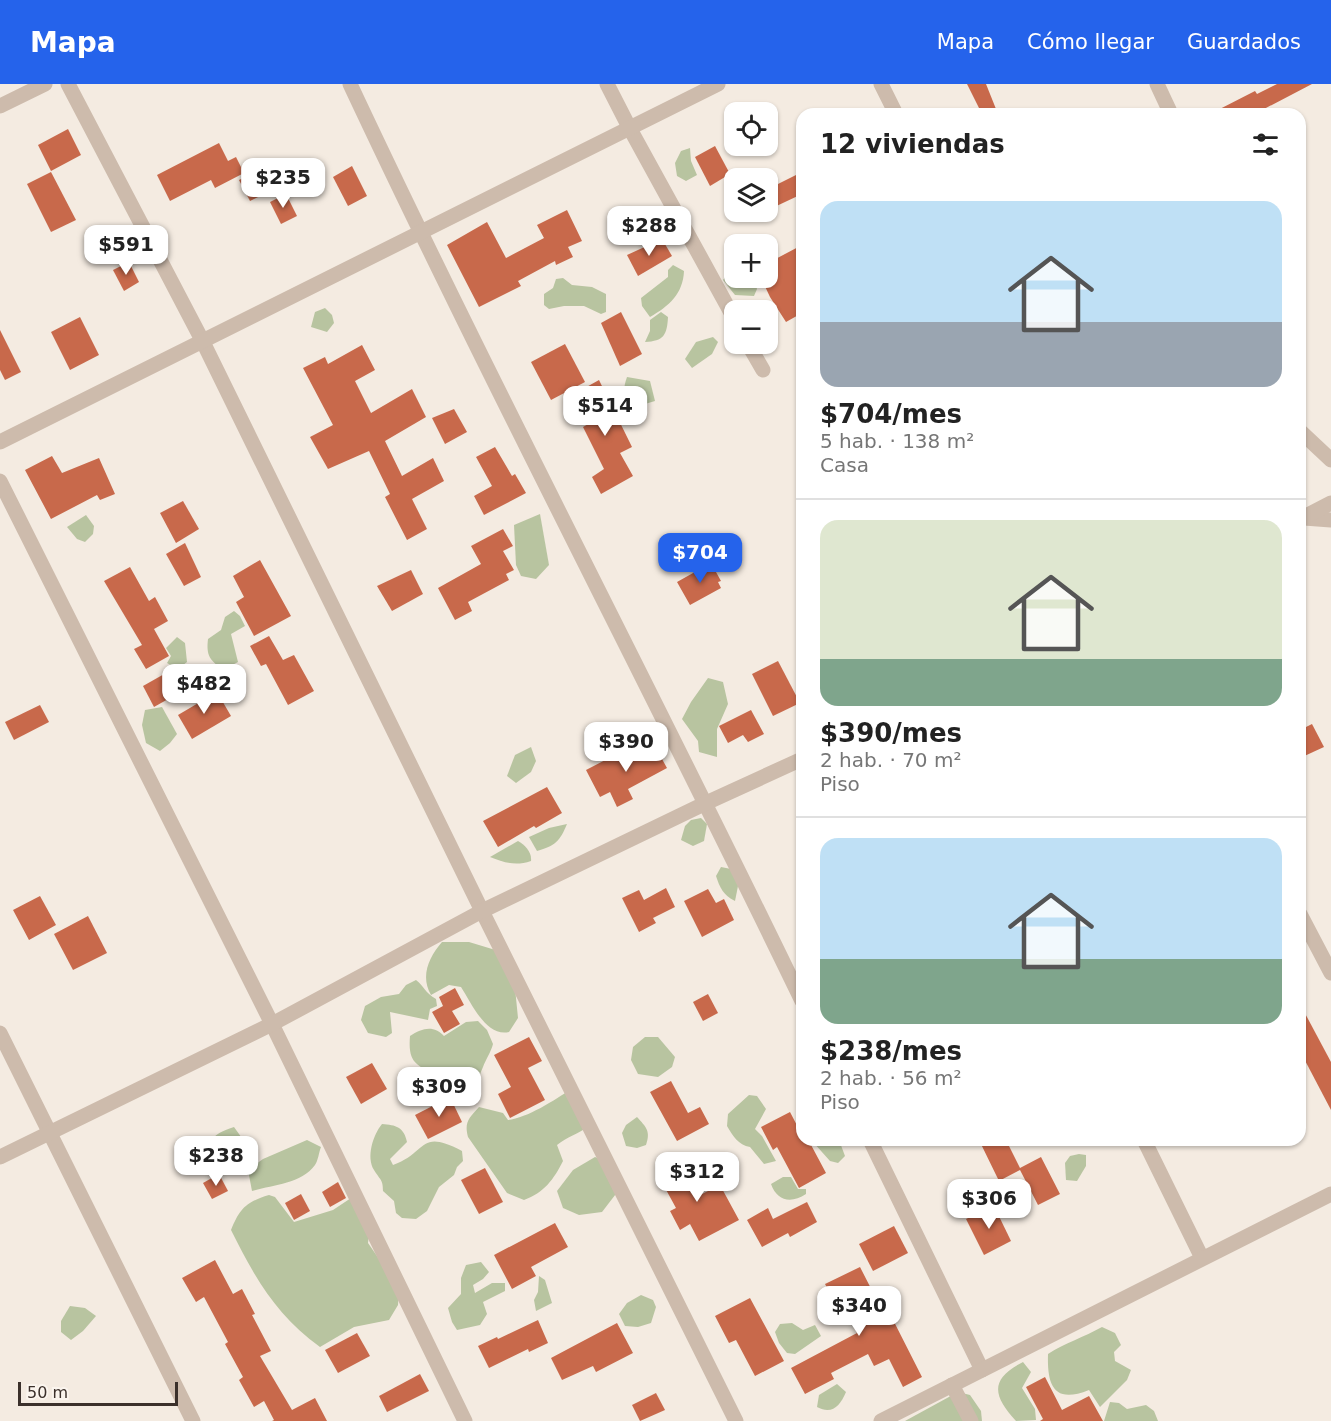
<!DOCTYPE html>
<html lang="es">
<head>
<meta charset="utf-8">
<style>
	body { margin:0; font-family:"DejaVu Sans",sans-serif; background:#f2f2f2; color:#222; height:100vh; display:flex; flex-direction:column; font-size:22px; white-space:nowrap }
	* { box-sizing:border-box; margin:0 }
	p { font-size:20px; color:#767676 }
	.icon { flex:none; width:33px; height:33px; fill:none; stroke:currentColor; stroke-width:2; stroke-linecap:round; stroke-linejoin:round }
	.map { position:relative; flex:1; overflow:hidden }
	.side { position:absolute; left:796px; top:24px; width:510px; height:1038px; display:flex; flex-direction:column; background:#fff; border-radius:18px; box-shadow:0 2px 4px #0004 }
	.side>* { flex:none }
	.buttons { position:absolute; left:724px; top:18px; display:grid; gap:12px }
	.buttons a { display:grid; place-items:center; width:54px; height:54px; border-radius:12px; background:#fff; box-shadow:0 2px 4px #0004; font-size:30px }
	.scale { position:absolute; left:18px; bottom:15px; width:160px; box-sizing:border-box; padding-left:6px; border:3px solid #3b302b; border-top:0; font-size:16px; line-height:21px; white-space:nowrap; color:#3b302b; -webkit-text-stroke:4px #fbf5ee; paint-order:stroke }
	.price { position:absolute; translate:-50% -51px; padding:0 14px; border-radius:12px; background:#fff; color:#222; font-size:20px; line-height:39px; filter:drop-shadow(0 2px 3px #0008) }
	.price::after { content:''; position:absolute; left:50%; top:36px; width:18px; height:14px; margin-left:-9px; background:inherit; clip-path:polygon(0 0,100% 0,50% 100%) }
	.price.active { background:#2563eb; color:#fff }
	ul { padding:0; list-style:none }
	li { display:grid; align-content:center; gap:12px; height:318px; padding:0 24px }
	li+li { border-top:2px solid #e0e0e0 }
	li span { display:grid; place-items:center; height:186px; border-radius:18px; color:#555 }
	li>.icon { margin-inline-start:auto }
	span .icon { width:108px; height:108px; fill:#fffc; stroke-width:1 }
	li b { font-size:26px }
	h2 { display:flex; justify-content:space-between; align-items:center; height:72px; padding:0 24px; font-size:26px }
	header { display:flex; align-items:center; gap:36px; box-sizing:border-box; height:84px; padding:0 30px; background:#2563eb; color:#fff }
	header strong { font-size:28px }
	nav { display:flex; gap:33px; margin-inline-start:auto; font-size:21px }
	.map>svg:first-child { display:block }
	.green { fill:#b8c4a0 }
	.building { fill:#c8694b }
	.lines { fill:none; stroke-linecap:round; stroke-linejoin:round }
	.minor { stroke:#cdbbac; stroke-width:15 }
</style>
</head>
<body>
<header>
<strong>Mapa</strong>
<nav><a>Mapa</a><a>Cómo llegar</a><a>Guardados</a></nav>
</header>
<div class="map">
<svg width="1331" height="1337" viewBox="0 0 1331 1337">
	<rect width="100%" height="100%" fill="#f4ebe1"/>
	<g class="green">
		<polygon points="690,64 691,77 697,91 686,97 677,92 675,79 681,67"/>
		<path d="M673,181L684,187C683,210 669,222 650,233L642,222L641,214L668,193V186Z"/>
		<polygon points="735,181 735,194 754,194 757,205 754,212 735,211 723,196"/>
		<polygon points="563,194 572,201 592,203 606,210 606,228 601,230 584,222 564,222 549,225 544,221 544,210 553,204 556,195"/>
		<polygon points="325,224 332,231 334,239 327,248 311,243 315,228"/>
		<path d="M661,228L668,233C667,251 664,257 645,258L650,247V236Z"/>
		<polygon points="713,253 718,258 712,270 692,284 685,275 696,258"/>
		<path d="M627,293L650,297L655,317L645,320L631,319C623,311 623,304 627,293Z"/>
		<polygon points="540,430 549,481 536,495 521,492 516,481 514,441"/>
		<polygon points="86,431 94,442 93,450 85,458 77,455 67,443"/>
		<path d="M234,527L240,532L245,542L231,550L238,578L223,586C210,576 206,572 208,555L221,546L225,533Z"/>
		<polygon points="177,553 185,559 187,578 178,585 167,579 171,572 166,564"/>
		<polygon points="708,594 723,598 728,620 717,645 717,673 699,668 698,657 682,635 691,618"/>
		<polygon points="162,623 177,650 170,659 160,667 146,659 142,641 145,626"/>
		<polygon points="531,663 536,677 531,688 516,699 507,692 515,671"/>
		<polygon points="701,734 707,740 704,757 693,762 681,756 685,742 691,736"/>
		<path d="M567,740C560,757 555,762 537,767L529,753L549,744Z"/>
		<path d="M518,757C525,761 532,768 531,777C516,782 505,779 490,773Z"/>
		<path d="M721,783L731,785L739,797L735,817C723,811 720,804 716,792Z"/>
		<path d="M442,858H469L502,868L515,904L518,934L509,948C486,953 472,920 461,903L449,901L431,911C420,892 429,873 442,858Z"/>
		<path d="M416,896C425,903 424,908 436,915L437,922L430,925L428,936L390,928L392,949L386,953L368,949L361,936L365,922L381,913L399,910L406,901Z"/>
		<path d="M478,937L487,946L493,960C491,968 486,975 483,983C475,1001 477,1006 458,1017L453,1012L441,1009L435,990C414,981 408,976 410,952C422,944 434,941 444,952L466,938Z"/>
		<polygon points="645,953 658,953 675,973 672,983 658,993 638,990 631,976 633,963"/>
		<path d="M571,1005L589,1042C578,1050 567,1053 557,1061L563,1077C554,1095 544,1109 524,1116L507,1109L468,1053C464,1038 469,1034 479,1023L503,1029L508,1036C527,1034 555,1016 571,1005Z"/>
		<path d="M749,1011L757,1012L766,1025L755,1045L762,1052L776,1077L764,1080L750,1063C738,1061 733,1052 727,1042L728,1030Z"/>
		<path d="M637,1033C646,1043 651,1047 646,1061L637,1064L626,1062L622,1049L626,1041Z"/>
		<path d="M382,1040C396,1041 404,1043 407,1058L390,1075L393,1081C428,1069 418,1044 462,1067L463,1077L457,1083L454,1091L439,1103L427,1127L416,1135L402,1134L396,1129L394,1117L383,1107C383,1095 380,1096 374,1086C366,1073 373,1051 382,1040Z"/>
		<path d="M234,1043L244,1057C236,1073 221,1081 205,1088L199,1081C209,1058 209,1051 234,1043Z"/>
		<polygon points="802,1051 802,1056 839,1056 845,1072 838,1079 830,1077 813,1058 805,1058 801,1056"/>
		<path d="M307,1056L321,1063C319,1068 318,1077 315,1081C301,1100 272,1101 252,1107L248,1086L263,1075Z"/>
		<polygon points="1079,1070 1086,1071 1086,1082 1077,1097 1066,1096 1065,1079 1070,1072"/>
		<polygon points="595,1073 610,1079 622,1102 602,1128 579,1131 563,1124 557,1107 573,1086"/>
		<path d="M783,1093H791L798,1105H806V1110C791,1120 777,1117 771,1100Z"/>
		<path d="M269,1111L275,1113L294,1138L333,1126L354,1112L370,1141L368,1159L399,1204L398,1221L389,1236L354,1243L320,1263C276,1231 255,1194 231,1146C240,1124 246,1118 269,1111Z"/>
		<polygon points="481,1178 489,1188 483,1195 473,1201 475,1209 492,1199 505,1199 505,1207 483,1218 487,1230 480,1241 457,1246 452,1238 448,1224 461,1210 461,1194 466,1181"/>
		<polygon points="539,1192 545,1196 552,1219 536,1227 534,1216 538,1208"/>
		<polygon points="641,1211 653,1216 656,1223 651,1239 638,1243 625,1242 619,1230 627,1219"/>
		<polygon points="70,1222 85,1224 96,1232 83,1247 71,1256 61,1248 61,1237"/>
		<polygon points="792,1239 803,1246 815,1241 821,1252 795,1270 787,1269 779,1259 775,1248 780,1240"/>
		<path d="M1102,1243L1115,1249L1121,1261L1114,1268L1115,1277L1131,1286L1127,1296L1100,1323L1089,1306C1054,1320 1047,1302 1048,1270C1065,1259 1084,1253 1102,1243Z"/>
		<path d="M1023,1278L1031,1288L1022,1304L1035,1325L1036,1336L1016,1337C993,1312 989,1295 1023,1278Z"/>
		<path d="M837,1300L846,1308C840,1322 832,1331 817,1323L819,1311Z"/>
		<polygon points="958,1308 970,1311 981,1327 982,1337 905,1337"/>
		<polygon points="1110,1318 1119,1319 1127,1325 1146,1321 1154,1327 1158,1337 1104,1337"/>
	</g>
	<g class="building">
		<polygon points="967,0 986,0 998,30 982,30"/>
		<polygon points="1277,0 1312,0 1264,25 1267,30 1210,30 1255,7 1257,10"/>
		<polygon points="68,45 81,71 51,87 38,61"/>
		<polygon points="219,59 228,77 236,73 244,89 215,104 211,96 170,117 157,91"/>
		<polygon points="715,62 730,90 710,102 695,73"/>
		<polygon points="268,82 279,103 250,117 239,96"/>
		<polygon points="352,82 367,112 348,122 333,93"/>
		<polygon points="51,88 76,136 51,148 27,100"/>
		<polygon points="802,88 802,110 768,126 768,105"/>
		<polygon points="286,110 297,132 281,140 270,118"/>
		<polygon points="567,126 582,157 568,163 573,173 556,181 555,177 518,197 521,202 479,223 447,161 487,138 506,174 544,154 537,141"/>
		<polygon points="662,155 672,172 638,192 627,171"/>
		<polygon points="802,161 802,229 786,238 770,213 761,194 768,194 768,179"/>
		<polygon points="129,178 139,198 124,207 113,186"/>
		<polygon points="621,228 642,270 620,282 601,239"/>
		<polygon points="80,233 99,271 70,286 51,248"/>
		<polygon points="0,246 21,288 5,296 0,286"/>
		<polygon points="565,260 585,298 551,316 531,278"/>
		<polygon points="362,261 375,286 355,297 371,329 412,305 426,333 385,357 402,392 433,374 444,397 412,415 427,445 407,456 385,413 390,410 369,367 328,385 310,353 333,341 303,284 325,273 328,280"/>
		<polygon points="599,296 632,363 620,369 633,392 601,410 592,393 604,385 583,343 590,339 574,310"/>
		<polygon points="454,325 467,348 445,360 432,334"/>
		<polygon points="495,363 512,392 515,390 526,409 484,431 474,412 492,402 476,373"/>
		<polygon points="52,372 62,389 99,374 115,410 100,416 97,411 51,435 25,386"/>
		<polygon points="183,417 199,445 176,459 160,429"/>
		<polygon points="503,445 513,462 503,467 514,486 506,490 509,496 468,518 472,527 455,536 438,504 481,480 471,462"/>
		<polygon points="185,459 201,493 184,502 166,470"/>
		<polygon points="260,476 291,532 254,552 236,518 244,513 233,492"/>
		<polygon points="711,479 721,497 718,498 721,504 690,521 677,498"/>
		<polygon points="130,483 149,517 155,513 168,537 154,545 169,572 146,585 134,565 142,561 104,497"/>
		<polygon points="411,486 423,510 392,527 377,502"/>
		<polygon points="269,552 283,576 294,571 314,607 288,621 266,580 261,582 250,562"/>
		<polygon points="778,577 800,619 773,632 752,590"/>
		<polygon points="166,589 177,610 154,623 143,602"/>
		<polygon points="217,608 231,632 192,655 178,631"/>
		<polygon points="40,621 49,638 14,656 5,638"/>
		<polygon points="751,626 764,650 748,658 743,651 728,659 719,642"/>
		<polygon points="1312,640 1324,663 1300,674 1300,646"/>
		<polygon points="652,657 667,684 628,705 633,715 617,723 610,708 600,713 586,686 613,672 615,677"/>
		<polygon points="547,703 562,729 536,744 534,742 498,763 483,737"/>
		<polygon points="666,804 675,823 653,834 656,839 639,848 622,814 639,806 644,816"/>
		<polygon points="708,805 716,819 724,815 734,836 702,853 684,817"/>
		<polygon points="40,812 56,841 29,856 13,826"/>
		<polygon points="88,832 107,869 73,886 54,850"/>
		<polygon points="455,904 464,921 452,927 460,940 444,949 432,928 443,922 439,913"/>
		<polygon points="708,910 718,929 703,937 693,918"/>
		<polygon points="1300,920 1331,978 1331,1026 1300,967"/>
		<polygon points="529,953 542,977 528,984 545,1016 510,1034 498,1010 511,1003 494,971"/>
		<polygon points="372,979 387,1005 361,1020 346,993"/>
		<polygon points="671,997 688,1029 700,1023 709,1040 677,1057 650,1008"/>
		<polygon points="450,1013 462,1038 428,1055 415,1031"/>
		<polygon points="790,1028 802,1051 802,1056 805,1056 807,1060 810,1059 826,1089 799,1104 777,1063 773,1066 761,1043"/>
		<polygon points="979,1056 1006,1056 1020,1084 1041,1073 1060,1110 1038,1121 1020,1086 999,1097"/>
		<polygon points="684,1077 702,1110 720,1101 739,1136 699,1157 690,1140 680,1146 670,1127 676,1124 658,1091"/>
		<polygon points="485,1084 503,1118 479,1130 461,1096"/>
		<polygon points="219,1090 228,1107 212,1115 203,1099"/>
		<polygon points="338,1098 346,1114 330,1123 322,1108"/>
		<polygon points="301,1110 310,1127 294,1136 285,1119"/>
		<polygon points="807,1118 817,1138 790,1153 788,1149 762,1163 747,1136 768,1124 773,1135"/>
		<polygon points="994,1122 1011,1157 984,1171 966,1135"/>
		<polygon points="555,1139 568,1163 531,1183 536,1192 512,1205 494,1171"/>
		<polygon points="894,1142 908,1169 873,1187 859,1160"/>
		<polygon points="215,1176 233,1210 242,1205 255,1230 252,1231 271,1267 260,1272 292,1326 315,1314 327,1337 272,1337 274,1336 264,1317 254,1323 239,1296 243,1293 225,1260 228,1258 204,1213 196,1218 182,1194"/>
		<polygon points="860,1183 883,1228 888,1226 922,1293 903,1303 889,1275 874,1282 868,1270 831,1289 834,1295 805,1310 791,1284 857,1249 842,1218 836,1221 825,1200"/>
		<polygon points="750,1214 784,1277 755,1292 736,1256 729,1259 715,1232"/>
		<polygon points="538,1236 548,1259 529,1268 528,1265 489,1284 478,1262 497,1253 498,1255"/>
		<polygon points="617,1239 633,1269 596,1288 593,1282 562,1296 551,1274"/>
		<polygon points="357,1249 370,1272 338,1289 325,1266"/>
		<polygon points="420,1290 429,1307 387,1328 379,1312"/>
		<polygon points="1045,1293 1062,1326 1089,1312 1103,1337 1040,1337 1043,1335 1026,1303"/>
		<polygon points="656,1309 665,1326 640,1337 632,1321"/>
	</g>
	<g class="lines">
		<g class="minor">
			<polyline points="68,0 202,256 482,827 736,1337"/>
			<path d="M350,0C495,309 654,610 802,917"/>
			<polyline points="607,0 629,43 735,236"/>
			<polyline points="881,0 896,30"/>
			<polyline points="1157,0 1171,30"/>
			<polyline points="0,22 45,0"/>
			<polyline points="748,260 763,286"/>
			<polyline points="1300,347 1331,376"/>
			<polyline points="0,358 718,0"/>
			<polyline points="0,397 272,940 465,1337"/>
			<polyline points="1304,434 1331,436"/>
			<polyline points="1300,435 1331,419"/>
			<polyline points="1300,830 1331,889"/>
			<polyline points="0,949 193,1337"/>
			<polyline points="870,1056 982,1286"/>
			<polyline points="1144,1056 1202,1174"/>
			<polyline points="0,1073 272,940 482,827 706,719 802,675"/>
			<polyline points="952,1301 971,1337"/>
			<polyline points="881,1337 1331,1110"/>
		</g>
	</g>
</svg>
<div class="buttons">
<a><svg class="icon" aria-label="locate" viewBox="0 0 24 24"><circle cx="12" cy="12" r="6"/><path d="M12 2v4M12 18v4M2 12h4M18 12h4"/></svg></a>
<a><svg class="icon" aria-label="layers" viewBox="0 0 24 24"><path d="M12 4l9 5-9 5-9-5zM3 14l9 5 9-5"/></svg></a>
<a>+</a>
<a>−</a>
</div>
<div class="scale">50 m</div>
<b class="price" style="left:283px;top:125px">$235</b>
<b class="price" style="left:649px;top:173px">$288</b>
<b class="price" style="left:126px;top:192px">$591</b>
<b class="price" style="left:605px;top:353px">$514</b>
<b class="price active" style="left:700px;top:500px">$704</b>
<b class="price" style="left:204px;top:631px">$482</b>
<b class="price" style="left:626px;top:689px">$390</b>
<b class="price" style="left:439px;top:1034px">$309</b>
<b class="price" style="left:216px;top:1103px">$238</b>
<b class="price" style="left:697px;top:1119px">$312</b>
<b class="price" style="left:989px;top:1146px">$306</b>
<b class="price" style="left:859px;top:1253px">$340</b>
<section class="side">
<h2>12 viviendas<svg class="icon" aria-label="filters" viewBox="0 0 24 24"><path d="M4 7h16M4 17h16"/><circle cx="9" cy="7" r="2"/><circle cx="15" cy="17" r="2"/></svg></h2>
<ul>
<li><span style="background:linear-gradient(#bfe0f5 65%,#9aa5b1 0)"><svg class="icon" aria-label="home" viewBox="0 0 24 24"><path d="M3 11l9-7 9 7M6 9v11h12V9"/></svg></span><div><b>$704/mes</b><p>5 hab. · 138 m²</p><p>Casa</p></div></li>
<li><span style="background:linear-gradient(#dfe7d0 75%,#7fa58c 0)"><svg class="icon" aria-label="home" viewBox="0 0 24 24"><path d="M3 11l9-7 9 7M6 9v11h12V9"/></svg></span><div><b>$390/mes</b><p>2 hab. · 70 m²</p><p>Piso</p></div></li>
<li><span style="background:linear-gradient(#bfe0f5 65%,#7fa58c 0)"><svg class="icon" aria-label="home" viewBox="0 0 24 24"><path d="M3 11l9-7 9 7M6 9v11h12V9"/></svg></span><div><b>$238/mes</b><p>2 hab. · 56 m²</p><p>Piso</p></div></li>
</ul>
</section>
</div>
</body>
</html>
